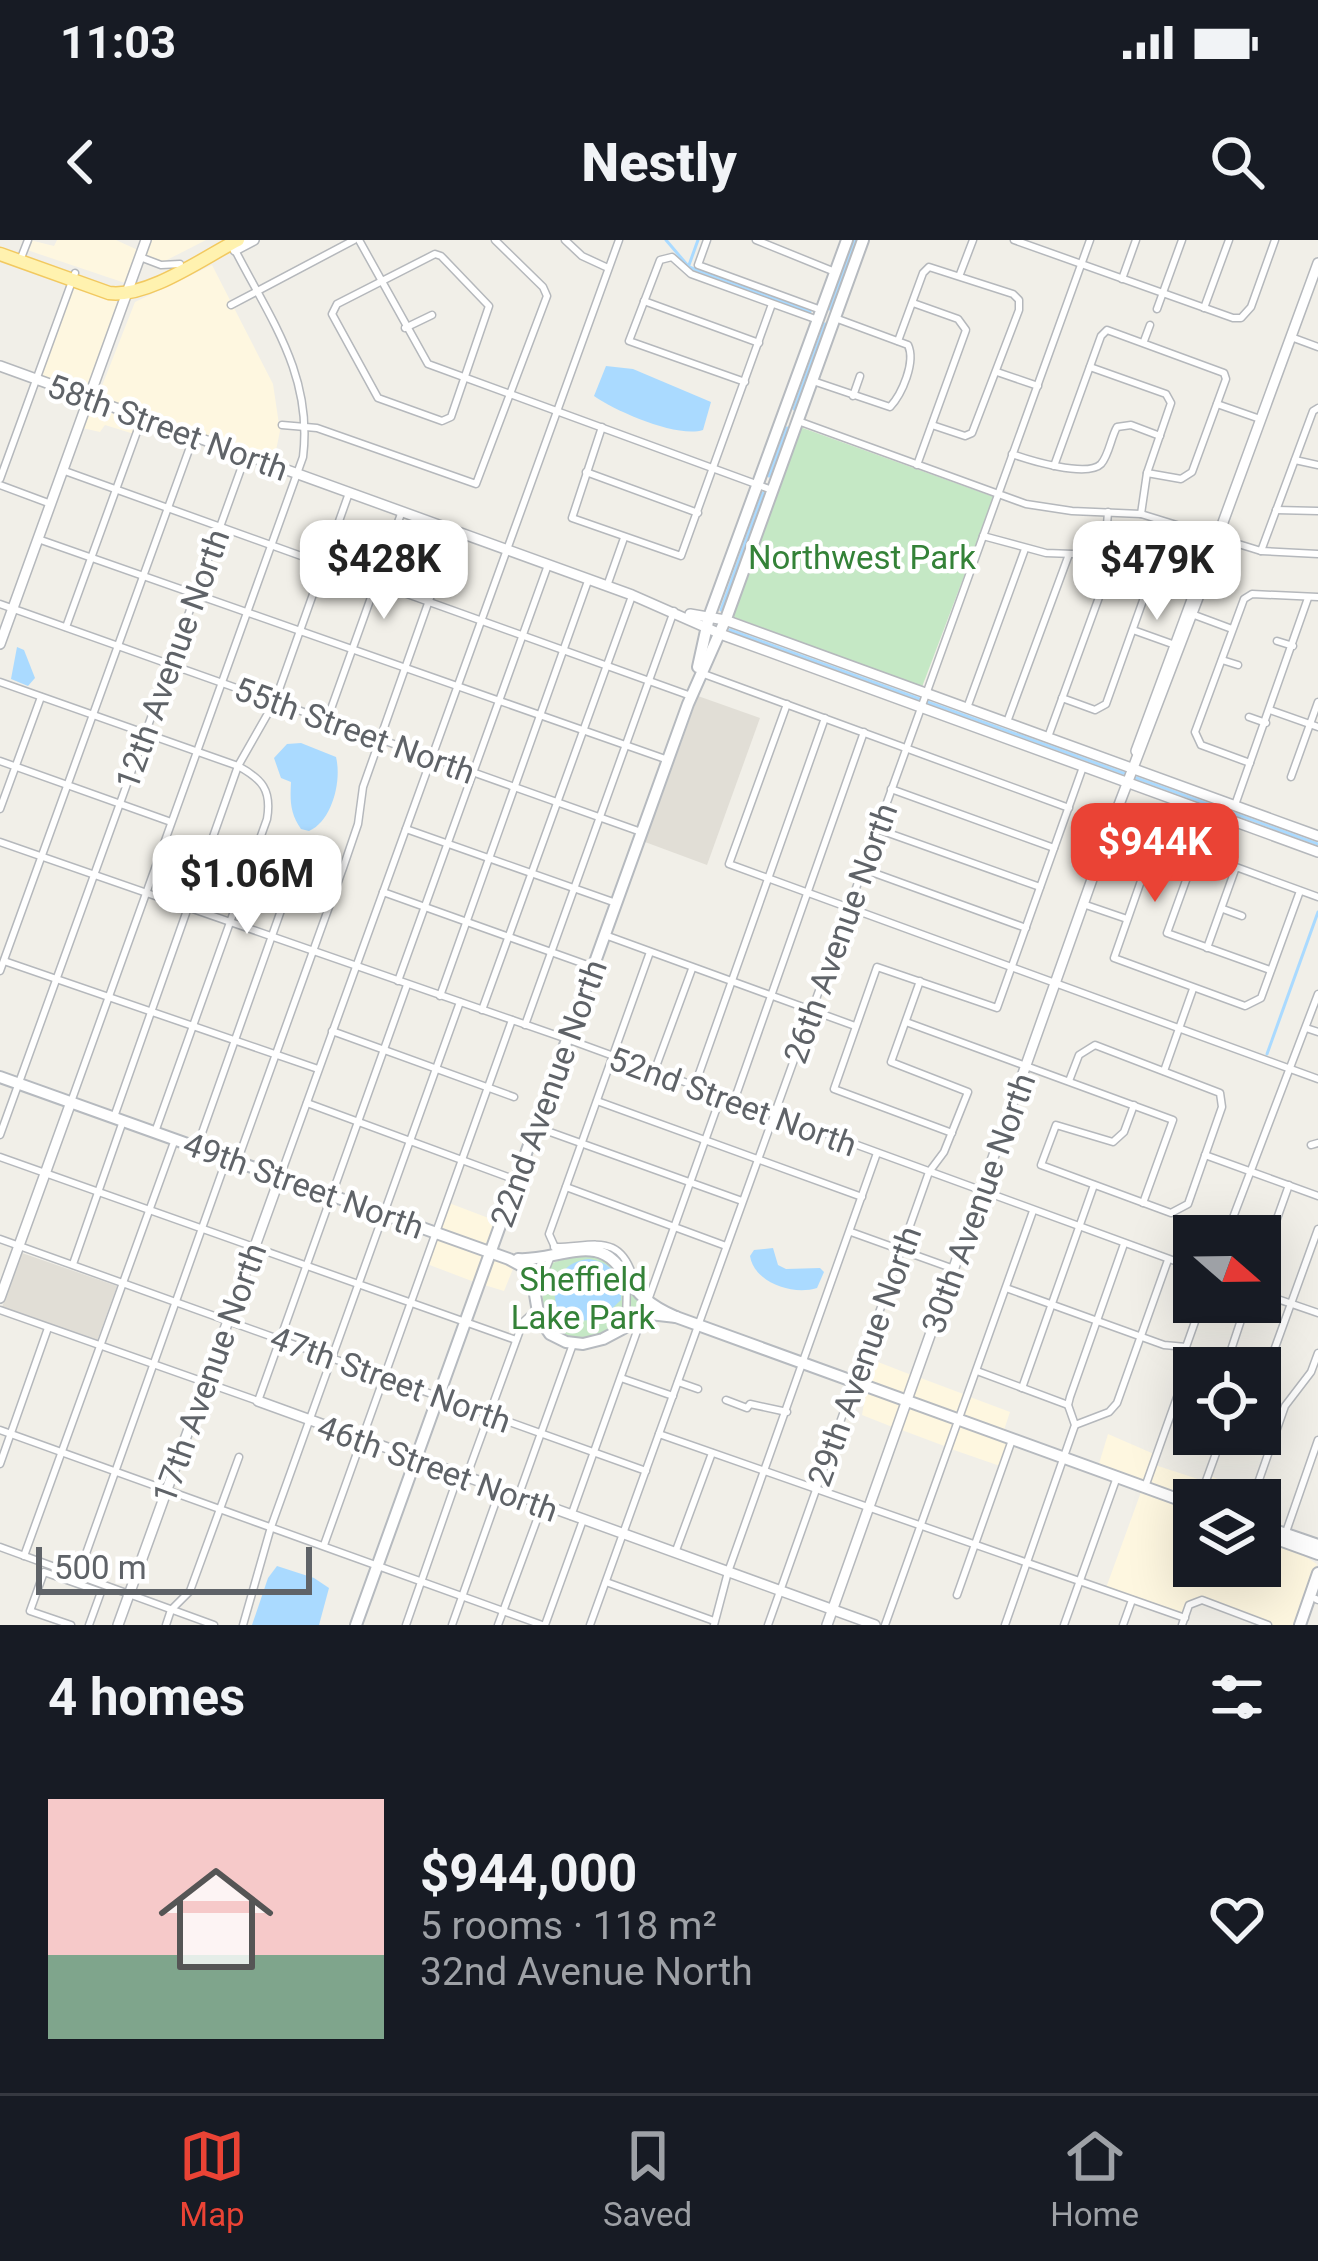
<!DOCTYPE html>
<html lang="en">
<head>
<meta charset="utf-8">
<style>
	body { margin:0; font-family:Roboto,sans-serif; background:#242831; color:#f1f3f6; height:100vh; display:flex; flex-direction:column; font-size:45px; white-space:nowrap }
	* { box-sizing:border-box; margin:0 }
	p { font-size:39px; color:#9ea1a6 }
	.icon { flex:none; width:66px; height:66px; fill:none; stroke:currentColor; stroke-width:2; stroke-linecap:round; stroke-linejoin:round }
	.map { position:relative; height:1385px; overflow:hidden }
	.details { display:flex; flex-direction:column; background:#171b24; flex:1 }
	.details>* { flex:none }
	.needle { width:78px; rotate:110deg }
	.buttons { position:absolute; left:1173px; top:975px; display:grid; gap:24px }
	.buttons a { display:grid; place-items:center; width:108px; height:108px; border-radius:0px; background:#171b24; box-shadow:0 12px 48px #0002; font-size:60px }
	.scale { position:absolute; left:36px; bottom:30px; width:276px; box-sizing:border-box; padding-left:12px; border:6px solid #5f6368; border-top:0; font-size:33px; line-height:42px; white-space:nowrap; color:#5f6368; -webkit-text-stroke:9px #fff; paint-order:stroke }
	.price { position:absolute; translate:-50% -102px; padding:0 27px; border-radius:24px; background:#fff; color:#222; font-size:39px; line-height:78px; filter:drop-shadow(0 3px 6px #0008) }
	.price::after { content:''; position:absolute; left:50%; top:72px; width:36px; height:27px; margin-left:-18px; background:inherit; clip-path:polygon(0 0,100% 0,50% 100%) }
	.price.active { background:#ea4335; color:#fff }
	ul { padding:0; list-style:none }
	li { display:flex; align-items:center; gap:36px; height:300px; padding:0 48px }
	li+li { border-top:3px solid #363941 }
	li span { display:grid; place-items:center; flex:none; width:336px; height:240px; border-radius:0px; color:#555 }
	li>.icon { margin-inline-start:auto }
	span .icon { width:144px; height:144px; fill:#fffc; stroke-width:1 }
	li b { font-size:51px }
	h2 { display:flex; justify-content:space-between; align-items:center; height:144px; padding:0 48px; font-size:51px }
	.status { display:flex; justify-content:space-between; align-items:center; height:84px; padding:0 60px; background:#171b24; direction:ltr }
	.status svg { height:33px; fill:currentColor }
	header { display:flex; justify-content:space-between; align-items:center; height:156px; padding:0 48px; background:#171b24; font-size:54px; font-weight:800 }
	.tab-bar { display:flex; justify-content:space-around; align-items:center; height:168px; border-top:3px solid #363941; background:#171b24; font-size:33px; color:#9ea1a6 }
	.tab-bar a { display:grid; justify-items:center; gap:6px }
	.tab-bar .active { color:#ea4335 }
	.map>svg:first-child { display:block }
	.commercial { fill:#fef7e0 }
	.education { fill:#e1ded6 }
	.green { fill:#c5e8c5 }
	.water { fill:#aadaff }
	.lines { fill:none; stroke-linecap:round; stroke-linejoin:round }
	.stream { stroke:#aadaff; stroke-width:3 }
	.minor-casing { stroke:#b5b8bc; stroke-width:9 }
	.tertiary-casing { stroke:#b5b8bc; stroke-width:12 }
	.secondary-casing { stroke:#b6babf; stroke-width:14 }
	.primary-casing { stroke:#f2c960; stroke-width:15 }
	.minor { stroke:#fff; stroke-width:6 }
	.tertiary { stroke:#fff; stroke-width:9 }
	.secondary { stroke:#fff; stroke-width:10 }
	.primary { stroke:#fff2af; stroke-width:12 }
	.labels { text-anchor:middle; stroke-width:9; stroke-linejoin:round; paint-order:stroke }
	.street-label { font-size:33px; fill:#5f6368; stroke:#fff }
	.park-label { font-size:33px; fill:#348238; stroke:#fff }
</style>
</head>
<body>
<div class="status"><b>11:03</b><svg viewBox="0 0 49 12"><path d="M0 12V9h3v3zM5 12V6h3v6zM10 12V3h3v9zM15 12V0h3v12zM26 1h20v11H26zM47 4h2v5h-2z"/></svg></div>
<header><svg class="icon" aria-label="back" viewBox="0 0 24 24"><path d="M15 5l-7 7 7 7"/></svg>Nestly<svg class="icon" aria-label="search" viewBox="0 0 24 24"><circle cx="10" cy="10" r="6"/><path d="M15 15l6 6"/></svg></header>
<div class="map">
<svg width="1318" height="1385" viewBox="0 0 1318 1385">
	<rect width="100%" height="100%" fill="#f1efe8"/>
	<g class="commercial">
		<polygon points="30,0 54,6 57,0 116,0 140,11 128,44 27,10"/>
		<polygon points="149,0 206,0 161,23 143,16"/>
		<polygon points="212,25 273,144 280,191 274,220 98,156 135,62"/>
		<polygon points="72,46 121,63 87,156 39,137"/>
		<polygon points="90,165 138,183 134,194 105,185 100,192 82,188"/>
		<polygon points="449,963 499,982 489,1010 439,991"/>
		<polygon points="437,995 488,1013 477,1043 427,1024"/>
		<polygon points="492,1015 515,1024 504,1051 481,1044"/>
		<polygon points="878,1122 914,1136 906,1158 867,1143"/>
		<polygon points="918,1137 966,1155 958,1177 910,1159"/>
		<polygon points="866,1152 903,1165 895,1188 862,1175"/>
		<polygon points="970,1157 1010,1172 1003,1193 962,1178"/>
		<polygon points="907,1167 955,1184 947,1207 899,1189"/>
		<polygon points="959,1185 1008,1203 1000,1226 951,1209"/>
		<polygon points="1108,1194 1154,1214 1144,1243 1098,1227"/>
		<polygon points="1155,1225 1204,1241 1197,1260 1148,1244"/>
		<polygon points="1210,1236 1252,1252 1249,1260 1201,1260"/>
		<polygon points="1141,1252 1194,1272 1194,1326 1260,1326 1260,1297 1295,1310 1317,1324 1295,1385 1273,1385 1201,1359 1193,1359 1182,1375 1106,1348"/>
	</g>
	<g class="education">
		<polygon points="698,456 760,478 707,625 645,602"/>
		<polygon points="22,1013 117,1046 97,1101 2,1067"/>
	</g>
	<g class="green">
		<polygon points="800,187 994,257 922,447 731,376"/>
		<path d="M577,1014L604,1017L644,1062L640,1074C626,1081 611,1092 596,1097C539,1113 535,1064 550,1024Z"/>
	</g>
	<g class="water">
		<path d="M606,126L633,129L711,162L703,190C677,198 617,172 594,156Z"/>
		<polygon points="17,407 24,410 35,438 28,446 11,439"/>
		<path d="M301,503L336,517C342,541 332,581 309,591L301,589C290,573 290,561 291,542L281,538L274,518L287,504Z"/>
		<path d="M773,1008L778,1025L786,1029L820,1028L824,1032L817,1048C792,1056 754,1042 750,1016L754,1010Z"/>
		<path d="M589,1019C612,1022 622,1037 621,1060L601,1079L566,1082C545,1059 554,1022 589,1019Z"/>
		<polygon points="277,1326 314,1338 329,1348 319,1385 252,1385 268,1338"/>
	</g>
	<g class="lines">
		<g class="stream">
			<polyline points="666,0 689,27 810,72"/>
			<polyline points="689,25 698,0"/>
			<polyline points="830,69 855,0"/>
			<polyline points="794,169 825,84"/>
			<polyline points="769,236 787,188"/>
			<polyline points="721,370 763,253"/>
			<polyline points="730,390 1318,604"/>
			<polyline points="1267,814 1318,672"/>
		</g>
		<defs>
			<g id="minor">
				<polyline points="359,0 428,124 772,250"/>
				<polyline points="565,0 582,16 608,28"/>
				<polyline points="707,0 698,25 821,70"/>
				<polyline points="756,0 835,32"/>
				<polyline points="1014,0 1233,78 1241,78 1251,67 1275,0"/>
				<polygon points="435,14 441,16 489,66 451,177 442,181 378,158 332,74 337,64"/>
				<polyline points="140,17 161,25 180,24"/>
				<polyline points="21,18 28,0"/>
				<polyline points="960,34 973,0"/>
				<polyline points="1122,39 1136,0"/>
				<polyline points="644,61 759,103"/>
				<polyline points="913,63 958,79 966,90 917,225"/>
				<polyline points="231,65 354,0"/>
				<polyline points="1204,68 1229,0"/>
				<polyline points="1157,69 1182,0"/>
				<polyline points="405,88 432,75"/>
				<polyline points="1291,97 1318,107"/>
				<polyline points="898,101 923,33 929,27 1013,54 1019,60 1019,70 972,193 965,196 932,185"/>
				<polyline points="1144,101 1150,85"/>
				<polyline points="1090,127 1166,154 1171,163 1147,233 1141,274"/>
				<polyline points="997,132 1038,146"/>
				<path d="M813,141L890,167C902,154 916,122 908,105L835,78"/>
				<polyline points="745,142 629,101 660,20 672,17 691,34 818,80"/>
				<polyline points="853,156 860,136"/>
				<polyline points="1217,164 1260,179"/>
				<polyline points="798,181 1026,264 1072,271 1141,274 1261,311 1318,314"/>
				<polyline points="282,185 317,188 476,244 547,56 543,47 495,0"/>
				<polyline points="602,187 572,278 681,316 772,64"/>
				<path d="M1012,214C1029,220 1087,238 1101,224C1109,215 1111,197 1117,187L1131,185L1160,196"/>
				<polyline points="1295,220 1318,225"/>
				<polyline points="1054,226 1101,96 1107,90 1224,133 1226,139 1192,232 1181,239 1147,233"/>
				<polyline points="62,230 691,456"/>
				<polyline points="586,232 698,273"/>
				<polyline points="0,239 75,33"/>
				<polyline points="0,245 51,264"/>
				<polyline points="1276,270 1318,271"/>
				<polyline points="983,296 1046,313 1127,316 1156,324 1106,464 1095,470 1062,458"/>
				<polyline points="38,299 668,520"/>
				<polyline points="1261,311 1313,171 1318,168"/>
				<polyline points="607,346 624,298"/>
				<polyline points="0,364 641,592"/>
				<polyline points="1189,373 1232,389"/>
				<polyline points="66,387 142,178"/>
				<polyline points="1133,390 1175,405"/>
				<polyline points="1277,401 1293,406"/>
				<polyline points="1222,420 1238,425"/>
				<polyline points="701,433 1069,568"/>
				<path d="M0,442L238,526C262,539 272,550 267,579L155,892"/>
				<polyline points="787,464 729,624 1318,839"/>
				<polyline points="967,468 1025,309"/>
				<polyline points="1270,470 1318,487"/>
				<polyline points="1249,477 1266,483"/>
				<polyline points="327,480 402,271"/>
				<polyline points="1007,482 1068,317"/>
				<polyline points="1048,497 1102,349 1108,272"/>
				<polyline points="0,521 171,582"/>
				<polyline points="1250,523 1201,505 1195,492 1244,359 1252,354 1318,357"/>
				<polyline points="1291,537 1318,462"/>
				<polyline points="891,549 1054,608"/>
				<polyline points="1235,565 1308,358"/>
				<polyline points="0,569 41,457"/>
				<polyline points="1210,574 1167,693 1270,730"/>
				<polyline points="406,589 616,663"/>
				<polyline points="877,589 1040,647"/>
				<polyline points="260,599 342,628"/>
				<polyline points="0,602 567,799 1194,1028"/>
				<polyline points="1196,613 1156,598 1114,718 1245,766 1261,758 1300,651"/>
				<polyline points="863,629 1026,688"/>
				<polyline points="383,652 593,727"/>
				<polyline points="1083,664 1127,679"/>
				<polyline points="1223,669 1242,676"/>
				<polyline points="605,695 855,786"/>
				<polyline points="1207,708 1236,627 1318,657"/>
				<polyline points="4,721 318,829"/>
				<polyline points="0,731 194,196"/>
				<polyline points="398,741 548,325"/>
				<polyline points="440,756 588,341"/>
				<polyline points="482,770 632,356"/>
				<polyline points="906,782 1173,880 1143,963"/>
				<polyline points="525,785 674,371"/>
				<polyline points="1306,788 1318,792"/>
				<polyline points="332,791 514,857"/>
				<polyline points="1164,831 1193,749"/>
				<polyline points="654,832 692,729"/>
				<polyline points="1069,841 1079,815 1095,805 1220,853 1222,867 1188,964 1171,973 1041,925 1056,885 1113,902 1124,892 1134,865"/>
				<polyline points="695,845 825,478"/>
				<polyline points="597,861 862,957"/>
				<polyline points="734,861 864,492"/>
				<path d="M71,862L303,217C313,136 271,80 235,10"/>
				<polyline points="307,863 516,940"/>
				<polyline points="114,877 238,526 275,461 349,253"/>
				<polyline points="536,887 742,961"/>
				<polyline points="952,893 834,849 877,727 997,768 1083,527"/>
				<polyline points="0,895 246,215"/>
				<polyline points="1311,905 1318,903"/>
				<polyline points="197,907 301,614"/>
				<polyline points="1205,915 1318,956"/>
				<polyline points="0,917 516,1100"/>
				<polyline points="237,922 343,628 358,584 363,547 454,290"/>
				<polyline points="280,937 619,0"/>
				<polyline points="566,947 726,1006"/>
				<polyline points="851,992 954,1029"/>
				<polyline points="1226,996 1318,754"/>
				<polyline points="0,999 646,1231"/>
				<path d="M554,1007C591,1008 622,989 635,1044"/>
				<polyline points="558,1014 549,994 650,712"/>
				<polyline points="73,1024 123,881"/>
				<polyline points="1260,1026 1289,945"/>
				<polyline points="1006,1048 1164,1105 1186,1107"/>
				<polyline points="1260,1053 1318,1073"/>
				<polyline points="536,1054 551,1016"/>
				<polyline points="0,1070 258,1161 407,745"/>
				<polyline points="626,1086 627,1041"/>
				<polyline points="1225,1128 1247,1062"/>
				<polyline points="977,1131 1068,1165"/>
				<polyline points="1260,1132 1272,1116 1318,989"/>
				<polyline points="621,1138 673,1156"/>
				<polyline points="678,1142 698,1149"/>
				<polyline points="1022,1148 1094,945"/>
				<polyline points="726,1160 747,1168 750,1164 787,1172"/>
				<polyline points="1075,1185 1109,1172 1117,1163 1168,1020"/>
				<polyline points="0,1190 542,1385"/>
				<polyline points="659,1194 1185,1378"/>
				<polyline points="0,1224 48,1088"/>
				<polyline points="1145,1247 1181,1146 1186,1107 1202,1062"/>
				<polyline points="518,1257 573,1104"/>
				<polyline points="1199,1260 1223,1194"/>
				<polyline points="1252,1260 1285,1166 1311,1132 1318,1113"/>
				<polyline points="571,1276 721,856"/>
				<polyline points="1286,1292 1318,1200"/>
				<polyline points="324,1305 512,780"/>
				<polyline points="0,1307 214,1385"/>
				<polyline points="675,1313 712,1213"/>
				<polyline points="24,1316 174,902"/>
				<polyline points="78,1336 227,918"/>
				<polyline points="606,1342 714,1381"/>
				<polyline points="957,1355 1012,1200"/>
				<polyline points="1316,1359 1318,1360"/>
				<polyline points="71,1385 30,1371 44,1332 101,1352 89,1385"/>
				<polyline points="166,1385 171,1370 190,1351 239,1217"/>
				<polyline points="243,1385 271,1287 460,762"/>
				<polyline points="406,1385 456,1242 466,1238 523,1082 536,1070"/>
				<polyline points="452,1385 500,1250"/>
				<polyline points="498,1385 542,1266"/>
				<polyline points="545,1385 583,1280"/>
				<polyline points="590,1385 1090,0"/>
				<polyline points="714,1385 728,1332 877,913"/>
				<polyline points="768,1385 929,932 944,912 968,852 891,822 920,741"/>
				<polyline points="885,1385 1033,971"/>
				<polyline points="1005,1385 1075,1185 1068,1165 1070,1157 1124,1004"/>
				<polyline points="1064,1385 1117,1237"/>
				<polyline points="1123,1385 1132,1360"/>
				<polyline points="1182,1385 1189,1365 1202,1360 1268,1385"/>
			</g>
			<g id="tertiary">
				<polyline points="235,10 254,0"/>
				<polyline points="0,126 632,355 723,395 1318,612"/>
				<polyline points="690,374 725,380 1318,596"/>
				<polyline points="0,404 146,0"/>
				<polyline points="1136,511 1211,308"/>
				<polyline points="0,1058 71,862"/>
				<polyline points="258,1161 875,1385"/>
				<polyline points="118,1385 280,937"/>
				<polyline points="827,1385 1112,583 1212,321 1218,296 1318,23"/>
			</g>
			<g id="secondary">
				<polyline points="698,427 709,377 847,0"/>
				<polyline points="0,837 509,1019 531,1031 539,1078 550,1094 566,1102 583,1104 603,1099 650,1074 676,1077"/>
				<path d="M518,1019C544,1021 571,1007 595,1011C620,1016 626,1042 643,1057C652,1065 664,1072 676,1077L1194,1265"/>
				<polyline points="1260,1285 1318,1305"/>
				<polyline points="1260,1293 1318,1314"/>
				<polyline points="356,1385 688,464 727,376 863,0"/>
				<polyline points="1300,1385 1318,1333"/>
			</g>
			<path id="primary" d="M0,14L109,53C148,58 203,18 238,0"/>
		</defs>
		<use href="#minor" class="minor-casing"/>
		<use href="#tertiary" class="tertiary-casing"/>
		<use href="#secondary" class="secondary-casing"/>
		<use href="#primary" class="primary-casing"/>
		<use href="#minor" class="minor"/>
		<use href="#tertiary" class="tertiary"/>
		<use href="#secondary" class="secondary"/>
		<use href="#primary" class="primary"/>
	</g>
	<g class="labels">
		<g class="street-label">
			<text transform="translate(168 187) rotate(20)" y="12">58th Street North</text>
			<text transform="translate(172 419) rotate(-70)" y="12">12th Avenue North</text>
			<text transform="translate(355 490) rotate(20)" y="12">55th Street North</text>
			<text transform="translate(840 693) rotate(-70)" y="12">26th Avenue North</text>
			<text transform="translate(548 853) rotate(-70)" y="12">22nd Avenue North</text>
			<text transform="translate(733 861) rotate(20)" y="12">52nd Street North</text>
			<text transform="translate(304 945) rotate(20)" y="12">49th Street North</text>
			<text transform="translate(978 963) rotate(-70)" y="12">30th Avenue North</text>
			<text transform="translate(864 1116) rotate(-70)" y="12">29th Avenue North</text>
			<text transform="translate(209 1133) rotate(-70)" y="12">17th Avenue North</text>
			<text transform="translate(391 1139) rotate(20)" y="12">47th Street North</text>
			<text transform="translate(438 1228) rotate(20)" y="12">46th Street North</text>
		</g>
		<g class="park-label">
			<text x="862" y="329">Northwest Park</text>
			<text x="583" y="1051">Sheffield<tspan x="583" dy="38">Lake Park</tspan></text>
		</g>
	</g>
</svg>
<div class="buttons">
<a><svg class="needle" viewBox="-14 -14 28 28"><path d="M0-13l5 13h-10z" fill="#e53935"/><path d="M0 13l5-13h-10z" fill="#9ea1a6"/></svg></a>
<a><svg class="icon" aria-label="locate" viewBox="0 0 24 24"><circle cx="12" cy="12" r="6"/><path d="M12 2v4M12 18v4M2 12h4M18 12h4"/></svg></a>
<a><svg class="icon" aria-label="layers" viewBox="0 0 24 24"><path d="M12 4l9 5-9 5-9-5zM3 14l9 5 9-5"/></svg></a>
</div>
<div class="scale">500 m</div>
<b class="price" style="left:384px;top:382px">$428K</b>
<b class="price" style="left:1157px;top:383px">$479K</b>
<b class="price active" style="left:1155px;top:665px">$944K</b>
<b class="price" style="left:247px;top:697px">$1.06M</b>
</div>
<section class="details">
<h2>4 homes<svg class="icon" aria-label="filters" viewBox="0 0 24 24"><path d="M4 7h16M4 17h16"/><circle cx="9" cy="7" r="2"/><circle cx="15" cy="17" r="2"/></svg></h2>
<ul>
<li><span style="background:linear-gradient(#f6c9c9 65%,#7fa58c 0)"><svg class="icon" aria-label="home" viewBox="0 0 24 24"><path d="M3 11l9-7 9 7M6 9v11h12V9"/></svg></span><div><b>$944,000</b><p>5 rooms · 118 m²</p><p>32nd Avenue North</p></div><svg class="icon" aria-label="heart" viewBox="0 0 24 24"><path d="M12 20l-8-8c-3-5 5-10 8-4 3-6 11-1 8 4z"/></svg></li>
</ul>
</section>
<nav class="tab-bar">
<a class="active"><svg class="icon" aria-label="map" viewBox="0 0 24 24"><path d="M3 6l6-2 6 2 6-2v14l-6 2-6-2-6 2zM9 4v14M15 6v14"/></svg>Map</a>
<a><svg class="icon" aria-label="saved" viewBox="0 0 24 24"><path d="M7 4h10v16l-5-4-5 4z"/></svg>Saved</a>
<a><svg class="icon" aria-label="home" viewBox="0 0 24 24"><path d="M3 11l9-7 9 7M6 9v11h12V9"/></svg>Home</a>
</nav>
</body>
</html>
